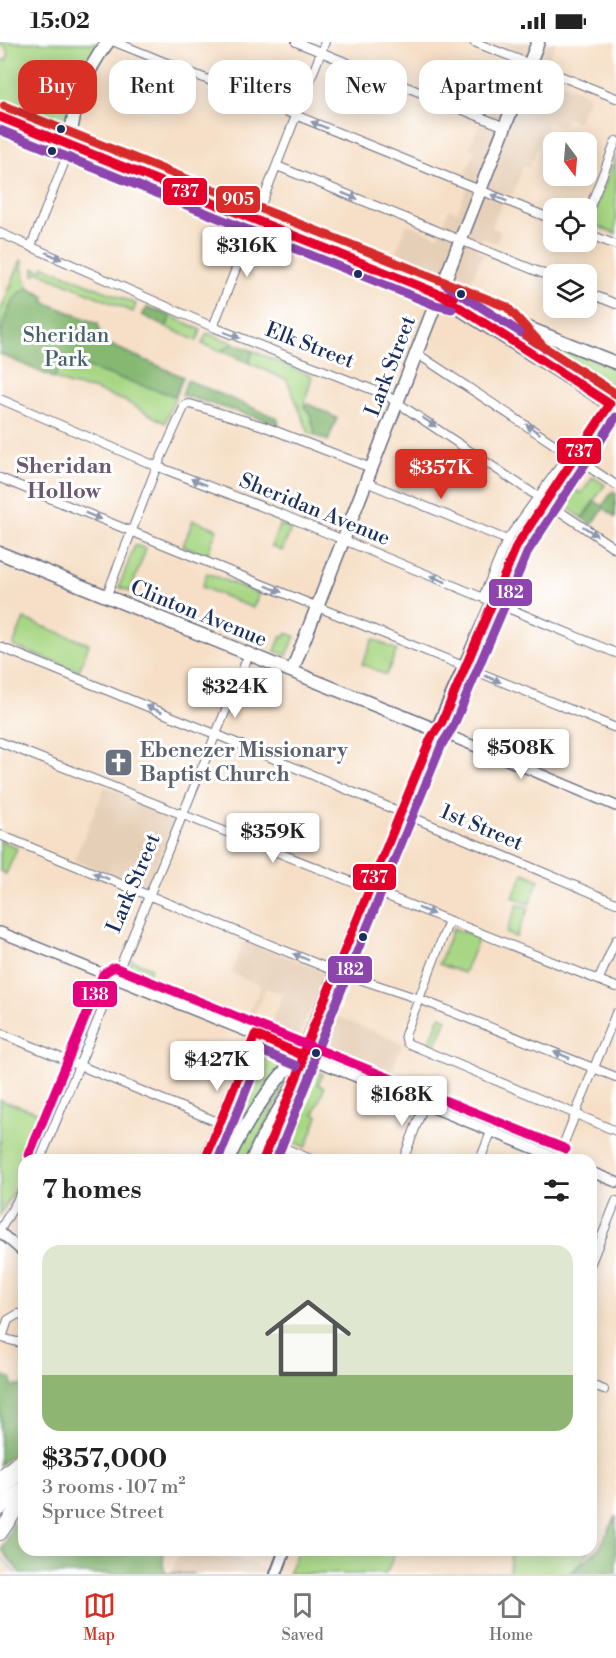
<!DOCTYPE html>
<html lang="en">
<head>
<meta charset="utf-8">
<style>
	body { margin:0; font-family:"Libre Bodoni",serif; background:#f2f2f2; color:#222; height:100vh; display:flex; flex-direction:column; font-size:22px; white-space:nowrap }
	* { box-sizing:border-box; margin:0 }
	p { font-size:20px; color:#767676 }
	.icon { flex:none; width:33px; height:33px; fill:none; stroke:currentColor; stroke-width:2; stroke-linecap:round; stroke-linejoin:round }
	.map { position:relative; flex:1; overflow:hidden }
	.drawer { position:absolute; left:18px; top:1112px; width:579px; height:402px; display:flex; flex-direction:column; background:#fff; border-radius:18px; box-shadow:0 3px 15px #0003 }
	.drawer>* { flex:none }
	.banner { position:absolute; left:18px; top:18px; width:580px; height:54px; display:flex; gap:12px }
	.needle { width:39px; rotate:164deg }
	.buttons { position:absolute; left:543px; top:90px; display:grid; gap:12px }
	.buttons a { display:grid; place-items:center; width:54px; height:54px; border-radius:12px; background:#fff; box-shadow:0 3px 15px #0003; font-size:30px }
	.price { position:absolute; translate:-50% -51px; padding:0 14px; border-radius:6px; background:#fff; color:#222; font-size:20px; line-height:39px; filter:drop-shadow(0 2px 3px #0008) }
	.price::after { content:''; position:absolute; left:50%; top:36px; width:18px; height:14px; margin-left:-9px; background:inherit; clip-path:polygon(0 0,100% 0,50% 100%) }
	.price.selected { background:#d93025; color:#fff }
	ul { padding:0; list-style:none }
	li { display:grid; align-content:center; gap:12px; height:318px; padding:0 24px }
	li+li { border-top:2px solid #e0e0e0 }
	li span { display:grid; place-items:center; height:186px; border-radius:18px; color:#555 }
	li>.icon { margin-inline-start:auto }
	span .icon { width:108px; height:108px; fill:#fffc; stroke-width:1 }
	li b { font-size:26px }
	h2 { display:flex; justify-content:space-between; align-items:center; height:72px; padding:0 24px; font-size:26px }
	.tag { padding:0 21px; border-radius:18px; background:#fff; box-shadow:0 3px 15px #0003; font-size:21px; line-height:54px }
	.tag.selected { background:#d93025; color:#fff }
	.status { display:flex; justify-content:space-between; align-items:center; height:42px; padding:0 30px; background:#fff; direction:ltr }
	.status svg { height:16px; fill:currentColor }
	.tab-bar { display:flex; justify-content:space-around; align-items:center; height:84px; border-top:2px solid #e0e0e0; background:#fff; font-size:16px; color:#767676 }
	.tab-bar a { display:grid; justify-items:center; gap:3px }
	.tab-bar .selected { color:#d93025 }
	.map>svg:first-child { display:block }
	.built { fill:#e6cfb7 }
	.green { fill:#a8d784; stroke:#628371; stroke-width:1.5 }
	.forest { fill:#86b872; stroke:#507468; stroke-width:1.5 }
	.lines { fill:none; stroke-linecap:round; stroke-linejoin:round }
	.stream { stroke:#75b6ea; stroke-width:1.5 }
	.minor-casing { stroke:#686d82; stroke-width:10 }
	.tertiary-casing { stroke:#686d82; stroke-width:12 }
	.secondary-casing { stroke:#686d82; stroke-width:14 }
	.primary-casing { stroke:#686d82; stroke-width:15 }
	.motorway-casing { stroke:#686d82; stroke-width:16 }
	.minor { stroke:#fff; stroke-width:8 }
	.tertiary { stroke:#fff; stroke-width:9 }
	.secondary { stroke:#fff; stroke-width:10 }
	.primary { stroke:#fff; stroke-width:12 }
	.motorway { stroke:#fff; stroke-width:14 }
	.secondary-bridge-casing { stroke:#686d82; stroke-width:14; stroke-linecap:butt }
	.secondary-bridge { stroke:#fff; stroke-width:10 }
	.bus-1-casing { stroke:#fff; stroke-width:14 }
	.bus-2-casing { stroke:#fff; stroke-width:14 }
	.bus-3-casing { stroke:#fff; stroke-width:14 }
	.bus-4-casing { stroke:#fff; stroke-width:14 }
	.bus-1 { stroke:#e4002b; stroke-width:9 }
	.bus-2 { stroke:#8e44ad; stroke-width:9 }
	.bus-3 { stroke:#d72c2a; stroke-width:9 }
	.bus-4 { stroke:#e5007d; stroke-width:9 }
	.oneway { fill:#8d97ae }
	.bus-dot { fill:#1b2f5e; stroke:#fff; stroke-width:2 }
	.labels { text-anchor:middle; stroke-width:6; stroke-linejoin:round; paint-order:stroke }
	.park-label { font-size:21px; fill:#456169; stroke:#fff }
	.street-label { font-size:21px; fill:#1b2f5e; stroke:#fff }
	.worship-label { font-size:21px; font-weight:bold; fill:#5b616d; stroke:#fff; text-anchor:start }
	.neighbourhood-label { font-size:22px; font-weight:bold; fill:#6a5971; stroke:#fff }
	.line-badge { stroke:#fff; stroke-width:2 }
	.badge-label { font-size:16px; text-anchor:middle; font-weight:bold; fill:#fff }
</style>
</head>
<body>
<div class="status"><b>15:02</b><svg viewBox="0 0 49 12"><path d="M0 12V9h3v3zM5 12V6h3v6zM10 12V3h3v9zM15 12V0h3v12zM26 1h20v11H26zM47 4h2v5h-2z"/></svg></div>
<div class="map">
<svg width="616" height="1532" viewBox="0 0 616 1532">
	<rect width="100%" height="100%" fill="#fff"/>
	<filter id="ink" filterUnits="userSpaceOnUse"><feTurbulence type="fractalNoise" baseFrequency=".0167" numOctaves="2"/><feDisplacementMap in="SourceGraphic" scale="12" xChannelSelector="R" yChannelSelector="G"/><feConvolveMatrix kernelMatrix="1 2 1 2 8 2 1 2 1" color-interpolation-filters="sRGB"/></filter>
	<filter id="wash" filterUnits="userSpaceOnUse"><feTurbulence type="fractalNoise" baseFrequency=".008" numOctaves="4" result="noise"/><feDisplacementMap in="SourceGraphic" scale="24" xChannelSelector="R" yChannelSelector="G"/><feGaussianBlur stdDeviation="1.35" result="paint"/><feColorMatrix in="noise" values="0 0 0 0 0 0 0 0 0 0 0 0 0 0 0 0 0 1.4 0 .05"/><feComposite in="paint" operator="in"/></filter>
	<g filter="url(#wash)">
		<rect width="100%" height="100%" fill="#f6dfc6"/>
		<g class="built">
			<polygon points="498,0 556,0 542,33 590,53 578,80 567,76 562,86 548,80 529,126 524,124 512,153 506,151 492,185 501,189 496,201 482,195 476,208 483,212 471,239 464,236 459,248 392,220 407,182 438,194 449,167 457,170 471,136 465,133 475,109 469,106 472,98 480,82 483,83 501,33 509,35 519,11"/>
			<polygon points="105,745 177,775 146,848 74,818"/>
			<polygon points="244,898 327,931 296,1000 268,987 283,952 266,946 250,981 245,979 261,944 231,931"/>
			<polygon points="330,972 403,1001 388,1038 315,1008"/>
			<polygon points="179,1508 218,1508 265,1527 263,1532 171,1532"/>
		</g>
		<g class="green">
			<polygon points="0,0 97,1 96,8 70,59 64,87 0,61 0,19 6,18 9,11 5,5 0,4"/>
			<polygon points="616,114 616,192 590,181"/>
			<polygon points="21,218 23,219 22,226 28,245 45,255 44,260 98,282 101,299 183,335 165,381 125,359 93,347 70,343 0,312 0,270"/>
			<polygon points="44,224 136,262 133,270 39,230 34,233 34,226 42,228"/>
			<polygon points="171,274 201,288 197,299 166,285"/>
			<polygon points="207,291 233,301 221,309 202,302"/>
			<polygon points="525,291 616,327 611,346 603,348 523,295"/>
			<polygon points="253,309 312,334 304,364 310,371 316,394 309,391 287,338 249,321"/>
			<polygon points="579,428 584,431 574,446 581,452 593,435 605,443 582,476 558,458"/>
			<polygon points="193,478 217,487 207,513 183,504"/>
			<polygon points="280,482 291,487 282,509 271,504"/>
			<polygon points="135,503 146,507 130,550 119,545"/>
			<polygon points="207,531 259,552 253,566 202,545"/>
			<polygon points="24,577 89,602 79,629 13,604"/>
			<polygon points="286,591 295,594 287,613 275,609 281,594 285,595"/>
			<polygon points="373,597 397,608 386,633 362,622"/>
			<polygon points="0,798 17,806 6,832 0,829"/>
			<polygon points="524,831 539,838 529,862 513,855"/>
			<polygon points="518,862 529,866 516,895 506,891"/>
			<polygon points="453,886 479,896 464,931 439,922"/>
			<polygon points="132,918 151,926 146,939 127,931"/>
			<polygon points="440,974 447,977 434,1007 428,1004"/>
			<polygon points="256,1003 291,1016 221,1111 239,1048"/>
			<polygon points="297,1022 247,1117 234,1118 245,1093"/>
			<polygon points="312,1027 323,1032 318,1042 324,1046 314,1072 318,1074 306,1105 280,1095 307,1029"/>
			<polygon points="0,1058 52,1075 32,1117 24,1118 24,1132 0,1173"/>
			<polygon points="298,1508 396,1508 386,1532 288,1532"/>
			<polygon points="511,1508 589,1508 582,1520 569,1532 509,1532"/>
		</g>
		<g class="forest">
			<path d="M28,246L45,255L44,260L98,282L101,299L183,335L175,354L88,326L62,320L54,336L0,312C0,291 6,255 28,246Z"/>
			<polygon points="148,265 171,274 166,285 142,273"/>
			<polygon points="233,301 253,309 249,321 221,309"/>
			<polygon points="187,338 277,376 279,382 182,353"/>
			<polygon points="308,362 337,376 328,399 316,394 310,372 304,364"/>
			<polygon points="613,449 616,451 615,475 604,466 592,483 582,476 595,459 602,464"/>
			<polygon points="0,1332 12,1337 12,1344 21,1344 24,1341 24,1403 0,1423"/>
			<polygon points="24,1468 24,1508 164,1508 163,1523 166,1531 194,1532 21,1532 2,1508 13,1482"/>
			<polygon points="616,1474 616,1532 571,1532 600,1505"/>
		</g>
		<g class="lines">
			<polyline class="stream" points="0,1513 16,1532"/>
		</g>
	</g>
	<g filter="url(#ink)">
		<g class="lines">
			<defs>
				<g id="minor">
					<polyline points="115,0 554,178"/>
					<polyline points="296,0 505,85"/>
					<polyline points="474,0 616,56"/>
					<polyline points="277,124 554,236"/>
					<polyline points="586,175 616,99"/>
					<polyline points="0,191 213,285 386,353 616,507"/>
					<polyline points="586,191 616,203"/>
					<polyline points="31,204 67,114 69,102"/>
					<polyline points="586,250 616,262"/>
					<polyline points="213,285 325,0"/>
					<polyline points="416,311 616,443"/>
					<polyline points="0,357 151,422 281,472 616,611"/>
					<polyline points="0,436 616,686"/>
					<polyline points="366,440 507,498"/>
					<polyline points="106,555 155,429 185,363 190,362 263,384 371,426"/>
					<polyline points="483,555 507,498 569,412"/>
					<path d="M493,558C512,547 521,508 534,487"/>
					<polyline points="0,605 215,692 616,861"/>
					<polyline points="0,700 616,945"/>
					<polyline points="0,793 332,928 419,957 616,1035"/>
					<polyline points="449,879 405,993 407,1001 616,1089"/>
					<polyline points="599,937 616,898"/>
					<polyline points="0,991 220,1081"/>
					<polyline points="270,1100 313,1118"/>
					<polyline points="40,1118 249,612"/>
					<polyline points="403,1118 424,1063"/>
					<polyline points="480,1118 491,1090"/>
					<polyline points="557,1118 616,971"/>
					<polyline points="0,1188 24,1147"/>
					<polyline points="591,1221 616,1159"/>
					<polyline points="24,1273 18,1272 8,1278 2,1296 17,1300 24,1299"/>
					<polyline points="591,1343 604,1348"/>
				</g>
				<g id="tertiary">
					<polyline points="610,362 616,349"/>
					<polyline points="436,688 616,764"/>
					<polyline points="0,890 255,993"/>
					<polyline points="302,1013 562,1118"/>
					<polyline points="591,1130 616,1140"/>
					<polyline points="0,1190 24,1211"/>
				</g>
				<g id="secondary">
					<polyline points="601,377 610,362"/>
					<polyline points="436,688 517,503"/>
					<polyline points="205,1118 255,993 302,1013"/>
					<polyline points="263,1118 281,1070"/>
					<polyline points="276,1532 285,1508"/>
				</g>
				<g id="primary">
					<polyline points="0,75 616,321"/>
					<path d="M69,102C74,65 84,30 108,0"/>
					<polyline points="447,259 616,366"/>
					<polyline points="0,511 436,688 302,1013 302,1022 292,1046 263,1094 252,1118"/>
					<polyline points="292,629 538,0"/>
					<polyline points="215,1118 220,1101 220,1081"/>
					<path d="M228,1118C241,1088 277,1031 302,1013"/>
					<polyline points="0,1451 24,1427"/>
					<polyline points="0,1467 24,1444"/>
				</g>
				<g id="motorway">
					<polyline points="0,1436 24,1416"/>
					<polyline points="0,1491 24,1456"/>
				</g>
			</defs>
			<use href="#minor" class="minor-casing"/>
			<use href="#tertiary" class="tertiary-casing"/>
			<use href="#secondary" class="secondary-casing"/>
			<use href="#primary" class="primary-casing"/>
			<use href="#motorway" class="motorway-casing"/>
			<use href="#minor" class="minor"/>
			<use href="#tertiary" class="tertiary"/>
			<use href="#secondary" class="secondary"/>
			<use href="#primary" class="primary"/>
			<use href="#motorway" class="motorway"/>
			<defs>
				<polyline id="secondary-bridge" points="517,503 601,377"/>
			</defs>
			<use href="#secondary-bridge" class="secondary-bridge-casing"/>
			<use href="#secondary-bridge" class="secondary-bridge"/>
			<defs>
				<g id="bus-1">
					<polyline points="0,75 439,252 454,255"/>
					<polyline points="205,1118 255,993 302,1013"/>
					<polyline points="263,1118 302,1022 302,1013 431,696 442,680 517,503 610,362 439,252"/>
				</g>
				<g id="bus-2">
					<polyline points="0,88 435,263 452,267"/>
					<polyline points="445,242 616,352"/>
					<polyline points="218,1118 262,1009 297,1024"/>
					<polyline points="276,1118 313,1027 314,1015 442,702 453,685 528,509 616,375"/>
				</g>
				<g id="bus-3">
					<polyline points="4,64 507,265 542,303"/>
					<polyline points="527,294 616,352"/>
				</g>
				<polyline id="bus-4" points="29,1113 103,932 114,925 566,1107"/>
			</defs>
			<use href="#bus-1" class="bus-1-casing"/>
			<use href="#bus-2" class="bus-2-casing"/>
			<use href="#bus-3" class="bus-3-casing"/>
			<use href="#bus-4" class="bus-4-casing"/>
			<use href="#bus-1" class="bus-1"/>
			<use href="#bus-2" class="bus-2"/>
			<use href="#bus-3" class="bus-3"/>
			<use href="#bus-4" class="bus-4"/>
		</g>
		<defs><path id="oneway-solid" d="M-6-.8H1V-3.2L6.5 0L1 3.2V.8H-6Z" transform="scale(1.5)"/></defs>
		<g class="oneway">
			<use href="#oneway-solid" transform="translate(319 83) rotate(-158)"/>
			<use href="#oneway-solid" transform="translate(350 154) rotate(22)"/>
			<use href="#oneway-solid" transform="translate(499 156) rotate(-158)"/>
			<use href="#oneway-solid" transform="translate(54 214) rotate(24)"/>
			<use href="#oneway-solid" transform="translate(232 293) rotate(21)"/>
			<use href="#oneway-solid" transform="translate(429 380) rotate(34)"/>
			<use href="#oneway-solid" transform="translate(533 387) rotate(-146)"/>
			<use href="#oneway-solid" transform="translate(199 440) rotate(-158)"/>
			<use href="#oneway-solid" transform="translate(93 474) rotate(22)"/>
			<use href="#oneway-solid" transform="translate(590 489) rotate(34)"/>
			<use href="#oneway-solid" transform="translate(438 537) rotate(-158)"/>
			<use href="#oneway-solid" transform="translate(274 547) rotate(22)"/>
			<use href="#oneway-solid" transform="translate(493 637) rotate(22)"/>
			<use href="#oneway-solid" transform="translate(154 667) rotate(-158)"/>
			<use href="#oneway-solid" transform="translate(101 834) rotate(-158)"/>
			<use href="#oneway-solid" transform="translate(426 869) rotate(23)"/>
			<use href="#oneway-solid" transform="translate(301 915) rotate(-157)"/>
			<use href="#oneway-solid" transform="translate(562 1013) rotate(-158)"/>
		</g>
	</g>
	<defs>
		<symbol id="church-square" viewBox="-11 -11 22 22"><rect x="-9" y="-9" width="18" height="18" rx="4" fill="#6b7280" stroke="#fff"/><path d="M-1.2-6h2.4v3.5h3.3v2.4h-3.3V6h-2.4V-.1h-3.3v-2.4h3.3Z" fill="#fff"/></symbol>
	</defs>
	<g fill-rule="evenodd">
		<use href="#church-square" x="102" y="704" width="33" height="33"/>
	</g>
	<g class="bus-dot">
		<circle cx="61" cy="87" r="5"/>
		<circle cx="52" cy="109" r="5"/>
		<circle cx="358" cy="232" r="5"/>
		<circle cx="461" cy="252" r="5"/>
		<circle cx="363" cy="895" r="5"/>
		<circle cx="316" cy="1011" r="5"/>
	</g>
	<g class="labels">
		<g class="park-label">
			<text x="66" y="300">Sheridan<tspan x="66" dy="24">Park</tspan></text>
		</g>
		<g class="street-label">
			<text transform="translate(310 303) rotate(21)" y="7">Elk Street</text>
			<text transform="translate(390 324) rotate(-69)" y="7">Lark Street</text>
			<text transform="translate(315 467) rotate(22)" y="7">Sheridan Avenue</text>
			<text transform="translate(199 571) rotate(22)" y="7">Clinton Avenue</text>
			<text transform="translate(482 785) rotate(23)" y="7">1st Street</text>
			<text transform="translate(133 841) rotate(-67)" y="7">Lark Street</text>
		</g>
		<g class="worship-label">
			<text x="140" y="715">Ebenezer Missionary<tspan x="140" dy="24">Baptist Church</tspan></text>
		</g>
		<g class="neighbourhood-label">
			<text x="64" y="431">Sheridan<tspan x="64" dy="25">Hollow</tspan></text>
		</g>
	</g>
	<g class="line-badge">
		<rect x="162" y="135" width="46" height="29" rx="6" fill="#e4002b"/>
		<rect x="215" y="143" width="46" height="29" rx="6" fill="#d72c2a"/>
		<rect x="556" y="395" width="46" height="28" rx="6" fill="#e4002b"/>
		<rect x="488" y="536" width="45" height="29" rx="6" fill="#8e44ad"/>
		<rect x="352" y="821" width="45" height="28" rx="6" fill="#e4002b"/>
		<rect x="327" y="913" width="46" height="29" rx="6" fill="#8e44ad"/>
		<rect x="72" y="938" width="46" height="28" rx="6" fill="#e5007d"/>
	</g>
	<g class="badge-label">
		<text x="185" y="155">737</text>
		<text x="238" y="163">905</text>
		<text x="579" y="415">737</text>
		<text x="510" y="556">182</text>
		<text x="374" y="841">737</text>
		<text x="350" y="933">182</text>
		<text x="95" y="958">138</text>
	</g>
</svg>
<div class="buttons">
<a><svg class="needle" viewBox="-14 -14 28 28"><path d="M0-13l5 13h-10z" fill="#e53935"/><path d="M0 13l5-13h-10z" fill="#767676"/></svg></a>
<a><svg class="icon" aria-label="locate" viewBox="0 0 24 24"><circle cx="12" cy="12" r="6"/><path d="M12 2v4M12 18v4M2 12h4M18 12h4"/></svg></a>
<a><svg class="icon" aria-label="layers" viewBox="0 0 24 24"><path d="M12 4l9 5-9 5-9-5zM3 14l9 5 9-5"/></svg></a>
</div>
<b class="price" style="left:247px;top:236px">$316K</b>
<b class="price selected" style="left:441px;top:458px">$357K</b>
<b class="price" style="left:235px;top:677px">$324K</b>
<b class="price" style="left:521px;top:738px">$508K</b>
<b class="price" style="left:273px;top:822px">$359K</b>
<b class="price" style="left:217px;top:1050px">$427K</b>
<b class="price" style="left:402px;top:1085px">$168K</b>
<div class="banner">
<a class="tag selected">Buy</a>
<a class="tag">Rent</a>
<a class="tag">Filters</a>
<a class="tag">New</a>
<a class="tag">Apartment</a>
</div>
<section class="drawer">
<h2>7 homes<svg class="icon" aria-label="filters" viewBox="0 0 24 24"><path d="M4 7h16M4 17h16"/><circle cx="9" cy="7" r="2"/><circle cx="15" cy="17" r="2"/></svg></h2>
<ul>
<li><span style="background:linear-gradient(#dfe7d0 70%,#8fb573 0)"><svg class="icon" aria-label="home" viewBox="0 0 24 24"><path d="M3 11l9-7 9 7M6 9v11h12V9"/></svg></span><div><b>$357,000</b><p>3 rooms · 107 m²</p><p>Spruce Street</p></div></li>
</ul>
</section>
</div>
<nav class="tab-bar">
<a class="selected"><svg class="icon" aria-label="map" viewBox="0 0 24 24"><path d="M3 6l6-2 6 2 6-2v14l-6 2-6-2-6 2zM9 4v14M15 6v14"/></svg>Map</a>
<a><svg class="icon" aria-label="saved" viewBox="0 0 24 24"><path d="M7 4h10v16l-5-4-5 4z"/></svg>Saved</a>
<a><svg class="icon" aria-label="home" viewBox="0 0 24 24"><path d="M3 11l9-7 9 7M6 9v11h12V9"/></svg>Home</a>
</nav>
</body>
</html>
